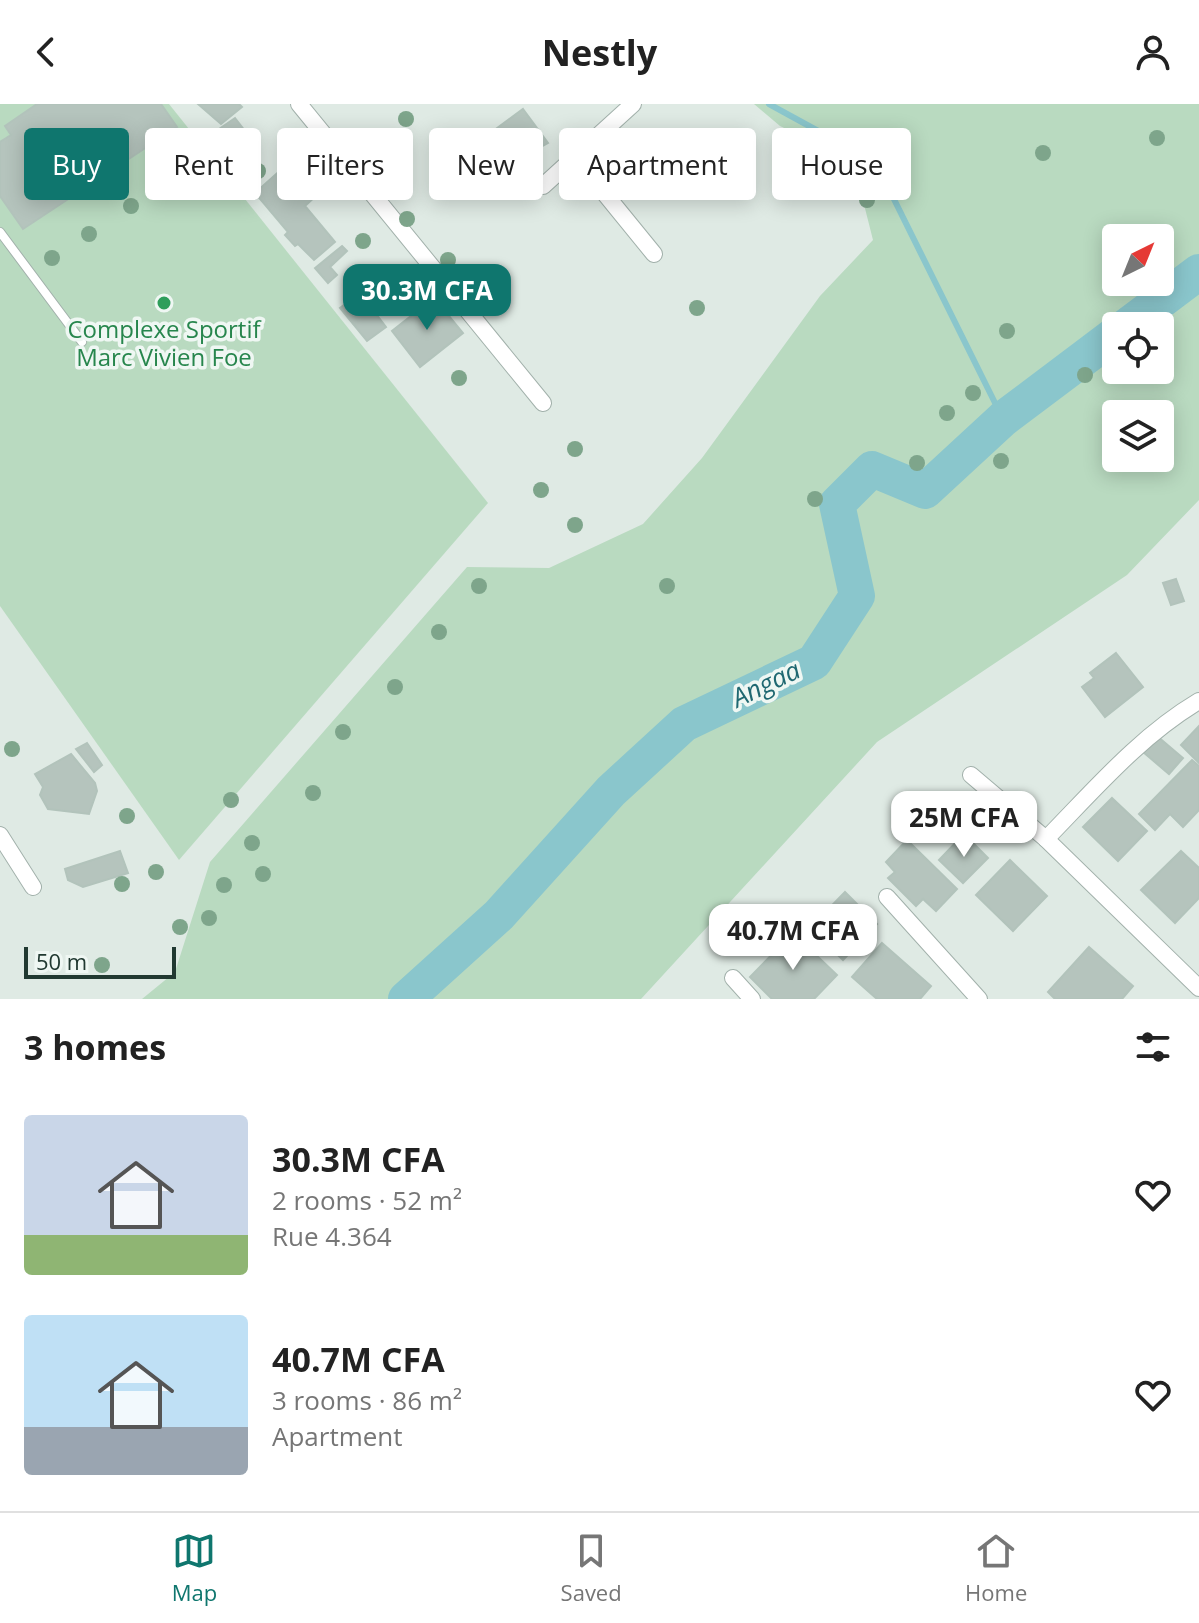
<!DOCTYPE html>
<html lang="en">
<head>
<meta charset="utf-8">
<style>
	body { margin:0; font-family:"Open Sans",sans-serif; background:#f2f2f2; color:#222; height:100vh; display:flex; flex-direction:column; font-size:30px; white-space:nowrap }
	* { box-sizing:border-box; margin:0 }
	p { font-size:26px; color:#767676 }
	.icon { flex:none; width:44px; height:44px; fill:none; stroke:currentColor; stroke-width:2; stroke-linecap:round; stroke-linejoin:round }
	.map { position:relative; height:895px; overflow:hidden }
	.side { display:flex; flex-direction:column; background:#fff; flex:1 }
	.side>* { flex:none }
	.hud { position:absolute; left:24px; top:24px; width:1152px; height:72px; display:flex; gap:16px }
	.needle { width:52px; rotate:43deg }
	.fabs { position:absolute; left:1102px; top:120px; display:grid; gap:16px }
	.fabs a { display:grid; place-items:center; width:72px; height:72px; border-radius:8px; background:#fff; box-shadow:0 4px 20px #0003; font-size:40px }
	.scale { position:absolute; left:24px; bottom:20px; width:152px; box-sizing:border-box; padding-left:8px; border:4px solid #213931; border-top:0; font-size:22px; line-height:28px; white-space:nowrap; color:#213931; -webkit-text-stroke:6px #eff7f3; paint-order:stroke }
	.price { position:absolute; translate:-50% -68px; padding:0 18px; border-radius:16px; background:#fff; color:#222; font-size:26px; line-height:52px; filter:drop-shadow(0 2px 4px #0008) }
	.price::after { content:''; position:absolute; left:50%; top:48px; width:24px; height:18px; margin-left:-12px; background:inherit; clip-path:polygon(0 0,100% 0,50% 100%) }
	.price.on { background:#0f766e; color:#fff }
	ul { padding:0; list-style:none }
	li { display:flex; align-items:center; gap:24px; height:200px; padding:0 24px }
	li span { display:grid; place-items:center; flex:none; width:224px; height:160px; border-radius:8px; color:#555 }
	li>.icon { margin-inline-start:auto }
	span .icon { width:96px; height:96px; fill:#fffc; stroke-width:1 }
	li b { font-size:34px }
	h2 { display:flex; justify-content:space-between; align-items:center; height:96px; padding:0 24px; font-size:34px }
	.tag { padding:0 28px; border-radius:8px; background:#fff; box-shadow:0 4px 20px #0003; font-size:28px; line-height:72px }
	.tag.on { background:#0f766e; color:#fff }
	header { display:flex; justify-content:space-between; align-items:center; height:104px; padding:0 24px; background:#fff; font-size:36px; font-weight:700 }
	.dock { display:flex; justify-content:space-around; align-items:center; height:112px; border-top:2px solid #e0e0e0; background:#fff; font-size:22px; color:#767676 }
	.dock a { display:grid; justify-items:center; gap:4px }
	.dock .on { color:#0f766e }
	.map>svg:first-child { display:block }
	.green { fill:#b9dac0; fill-rule:evenodd }
	.lines { fill:none; stroke-linecap:round; stroke-linejoin:round }
	.stream { stroke:#8ac6cc; stroke-width:6 }
	.river { stroke:#8ac6cc; stroke-width:36 }
	.building { fill:#b5c4bd; stroke:#b2c3bb; stroke-width:2 }
	.lane-casing { stroke:#a2b1ab; stroke-width:10 }
	.street-casing { stroke:#a2b1ab; stroke-width:18 }
	.lane { stroke:#fff; stroke-width:8 }
	.street { stroke:#fff; stroke-width:16 }
	.tree { fill:#7ea58b }
	.leisure-dot { fill:#2e9e5b; stroke:#eff7f3; stroke-width:3 }
	.labels { text-anchor:middle; stroke-width:7; stroke-linejoin:round; paint-order:stroke }
	.leisure-label { font-size:24px; fill:#27864d; stroke:#eff7f3 }
	.water-label { font-size:26px; font-style:italic; fill:#1f6871; stroke:#eff7f3 }
</style>
</head>
<body>
<header><svg class="icon" aria-label="back" viewBox="0 0 24 24"><path d="M15 5l-7 7 7 7"/></svg>Nestly<svg class="icon" aria-label="person" viewBox="0 0 24 24"><circle cx="12" cy="8" r="4"/><path d="M4 21q1-7 8-7t8 7"/></svg></header>
<div class="map">
<svg width="1199" height="895" viewBox="0 0 1199 895">
	<rect width="100%" height="100%" fill="#dfeae4"/>
	<g class="green">
		<polygon points="0,0 169,0 488,399 179,756 0,502"/>
		<path d="M754,0H1199V396L1127,471L877,638L641,895H142L175,868L210,758L467,463L549,464L643,420L702,354L820,192L873,136L853,57L780,22ZM1160,134V178H1116V134ZM1160,222V266H1116V222ZM1160,310V354H1116V310Z"/>
	</g>
	<g class="lines">
		<polyline class="stream" points="769,0 842,40 881,69 1003,315"/>
		<g class="river">
			<polyline points="1127,222 1199,168"/>
			<polyline points="406,895 499,811 611,687 684,620 814,558 857,492 837,400 872,365 925,387 1003,315 1116,230"/>
		</g>
	</g>
	<g class="building">
		<polygon points="37,0 161,0 177,23 23,125 0,92 0,38 11,31 5,22"/>
		<polygon points="198,0 239,0 242,3 221,20"/>
		<polygon points="523,5 548,39 503,64 481,36"/>
		<polygon points="235,14 259,45 231,67 224,59 228,55 222,48 218,51 206,34"/>
		<polygon points="301,48 329,80 305,102 335,138 314,156 298,140 295,142 285,131 288,128 255,89"/>
		<polygon points="342,142 347,147 330,163 337,171 328,179 315,164"/>
		<polygon points="364,186 378,203 373,206 386,223 367,237 340,204"/>
		<polygon points="434,194 463,229 420,263 392,227"/>
		<polygon points="1176,475 1184,497 1171,501 1163,479"/>
		<polygon points="1116,549 1143,583 1105,613 1082,583 1094,574 1090,569"/>
		<polygon points="1199,622 1199,659 1181,641"/>
		<polygon points="1157,632 1183,654 1169,670 1143,648"/>
		<polygon points="87,639 102,661 94,668 76,645"/>
		<polygon points="71,650 95,679 97,687 89,710 48,705 40,691 43,683 35,670"/>
		<polygon points="1192,656 1199,662 1199,706 1183,723 1170,710 1155,726 1139,710"/>
		<polygon points="1112,694 1147,727 1118,757 1083,723"/>
		<polygon points="964,730 988,754 963,779 939,756"/>
		<polygon points="907,736 957,785 936,807 923,795 916,802 888,774 895,768 886,758"/>
		<polygon points="120,747 128,769 83,783 68,776 65,765"/>
		<polygon points="1181,747 1199,764 1199,794 1175,819 1141,786"/>
		<polygon points="1010,756 1047,792 1013,827 976,791"/>
		<polygon points="845,788 877,820 843,856 810,824"/>
		<polygon points="793,829 837,871 814,895 772,895 750,873"/>
		<polygon points="882,839 931,882 920,895 877,895 852,873"/>
		<polygon points="1089,843 1133,882 1122,895 1055,895 1048,888"/>
	</g>
	<g class="lines">
		<defs>
			<polyline id="lane" points="0,128 82,238"/>
			<g id="street">
				<polyline points="299,0 543,299"/>
				<polyline points="575,53 654,150"/>
				<polyline points="543,82 633,0"/>
				<polyline points="971,671 1046,735 1199,884"/>
				<polyline points="0,731 33,783"/>
				<path d="M1046,735C1094,686 1140,632 1199,597"/>
				<polyline points="887,793 979,895"/>
				<polyline points="733,874 752,895"/>
			</g>
		</defs>
		<use href="#lane" class="lane-casing"/>
		<use href="#street" class="street-casing"/>
		<use href="#lane" class="lane"/>
		<use href="#street" class="street"/>
	</g>
	<g class="tree">
		<circle cx="406" cy="15" r="8"/>
		<circle cx="1157" cy="34" r="8"/>
		<circle cx="1043" cy="49" r="8"/>
		<circle cx="466" cy="53" r="8"/>
		<circle cx="717" cy="60" r="8"/>
		<circle cx="258" cy="67" r="8"/>
		<circle cx="867" cy="96" r="8"/>
		<circle cx="131" cy="102" r="8"/>
		<circle cx="407" cy="115" r="8"/>
		<circle cx="89" cy="130" r="8"/>
		<circle cx="363" cy="137" r="8"/>
		<circle cx="52" cy="154" r="8"/>
		<circle cx="448" cy="156" r="8"/>
		<circle cx="397" cy="194" r="8"/>
		<circle cx="697" cy="204" r="8"/>
		<circle cx="1007" cy="227" r="8"/>
		<circle cx="1085" cy="271" r="8"/>
		<circle cx="459" cy="274" r="8"/>
		<circle cx="973" cy="289" r="8"/>
		<circle cx="947" cy="309" r="8"/>
		<circle cx="575" cy="345" r="8"/>
		<circle cx="1001" cy="357" r="8"/>
		<circle cx="917" cy="359" r="8"/>
		<circle cx="541" cy="386" r="8"/>
		<circle cx="815" cy="395" r="8"/>
		<circle cx="575" cy="421" r="8"/>
		<circle cx="479" cy="482" r="8"/>
		<circle cx="667" cy="482" r="8"/>
		<circle cx="439" cy="528" r="8"/>
		<circle cx="395" cy="583" r="8"/>
		<circle cx="343" cy="628" r="8"/>
		<circle cx="12" cy="645" r="8"/>
		<circle cx="313" cy="689" r="8"/>
		<circle cx="231" cy="696" r="8"/>
		<circle cx="127" cy="712" r="8"/>
		<circle cx="252" cy="739" r="8"/>
		<circle cx="156" cy="768" r="8"/>
		<circle cx="263" cy="770" r="8"/>
		<circle cx="122" cy="780" r="8"/>
		<circle cx="224" cy="781" r="8"/>
		<circle cx="209" cy="814" r="8"/>
		<circle cx="180" cy="823" r="8"/>
		<circle cx="102" cy="861" r="8"/>
	</g>
	<circle class="leisure-dot" cx="164" cy="199" r="8"/>
	<g class="labels">
		<g class="leisure-label">
			<text x="164" y="234">Complexe Sportif<tspan x="164" dy="28">Marc Vivien Foe</tspan></text>
		</g>
		<g class="water-label">
			<text transform="translate(766 580) rotate(-26)" y="9">Angaa</text>
		</g>
	</g>
</svg>
<div class="fabs">
<a><svg class="needle" viewBox="-14 -14 28 28"><path d="M0-13l5 13h-10z" fill="#e53935"/><path d="M0 13l5-13h-10z" fill="#767676"/></svg></a>
<a><svg class="icon" aria-label="locate" viewBox="0 0 24 24"><circle cx="12" cy="12" r="6"/><path d="M12 2v4M12 18v4M2 12h4M18 12h4"/></svg></a>
<a><svg class="icon" aria-label="layers" viewBox="0 0 24 24"><path d="M12 4l9 5-9 5-9-5zM3 14l9 5 9-5"/></svg></a>
</div>
<div class="scale">50 m</div>
<b class="price on" style="left:427px;top:228px">30.3M CFA</b>
<b class="price" style="left:964px;top:755px">25M CFA</b>
<b class="price" style="left:793px;top:868px">40.7M CFA</b>
<div class="hud">
<a class="tag on">Buy</a>
<a class="tag">Rent</a>
<a class="tag">Filters</a>
<a class="tag">New</a>
<a class="tag">Apartment</a>
<a class="tag">House</a>
</div>
</div>
<section class="side">
<h2>3 homes<svg class="icon" aria-label="filters" viewBox="0 0 24 24"><path d="M4 7h16M4 17h16"/><circle cx="9" cy="7" r="2"/><circle cx="15" cy="17" r="2"/></svg></h2>
<ul>
<li><span style="background:linear-gradient(#c9d6e8 75%,#8fb573 0)"><svg class="icon" aria-label="home" viewBox="0 0 24 24"><path d="M3 11l9-7 9 7M6 9v11h12V9"/></svg></span><div><b>30.3M CFA</b><p>2 rooms · 52 m²</p><p>Rue 4.364</p></div><svg class="icon" aria-label="heart" viewBox="0 0 24 24"><path d="M12 20l-8-8c-3-5 5-10 8-4 3-6 11-1 8 4z"/></svg></li>
<li><span style="background:linear-gradient(#bfe0f5 70%,#9aa5b1 0)"><svg class="icon" aria-label="home" viewBox="0 0 24 24"><path d="M3 11l9-7 9 7M6 9v11h12V9"/></svg></span><div><b>40.7M CFA</b><p>3 rooms · 86 m²</p><p>Apartment</p></div><svg class="icon" aria-label="heart" viewBox="0 0 24 24"><path d="M12 20l-8-8c-3-5 5-10 8-4 3-6 11-1 8 4z"/></svg></li>
</ul>
</section>
<nav class="dock">
<a class="on"><svg class="icon" aria-label="map" viewBox="0 0 24 24"><path d="M3 6l6-2 6 2 6-2v14l-6 2-6-2-6 2zM9 4v14M15 6v14"/></svg>Map</a>
<a><svg class="icon" aria-label="saved" viewBox="0 0 24 24"><path d="M7 4h10v16l-5-4-5 4z"/></svg>Saved</a>
<a><svg class="icon" aria-label="home" viewBox="0 0 24 24"><path d="M3 11l9-7 9 7M6 9v11h12V9"/></svg>Home</a>
</nav>
</body>
</html>
